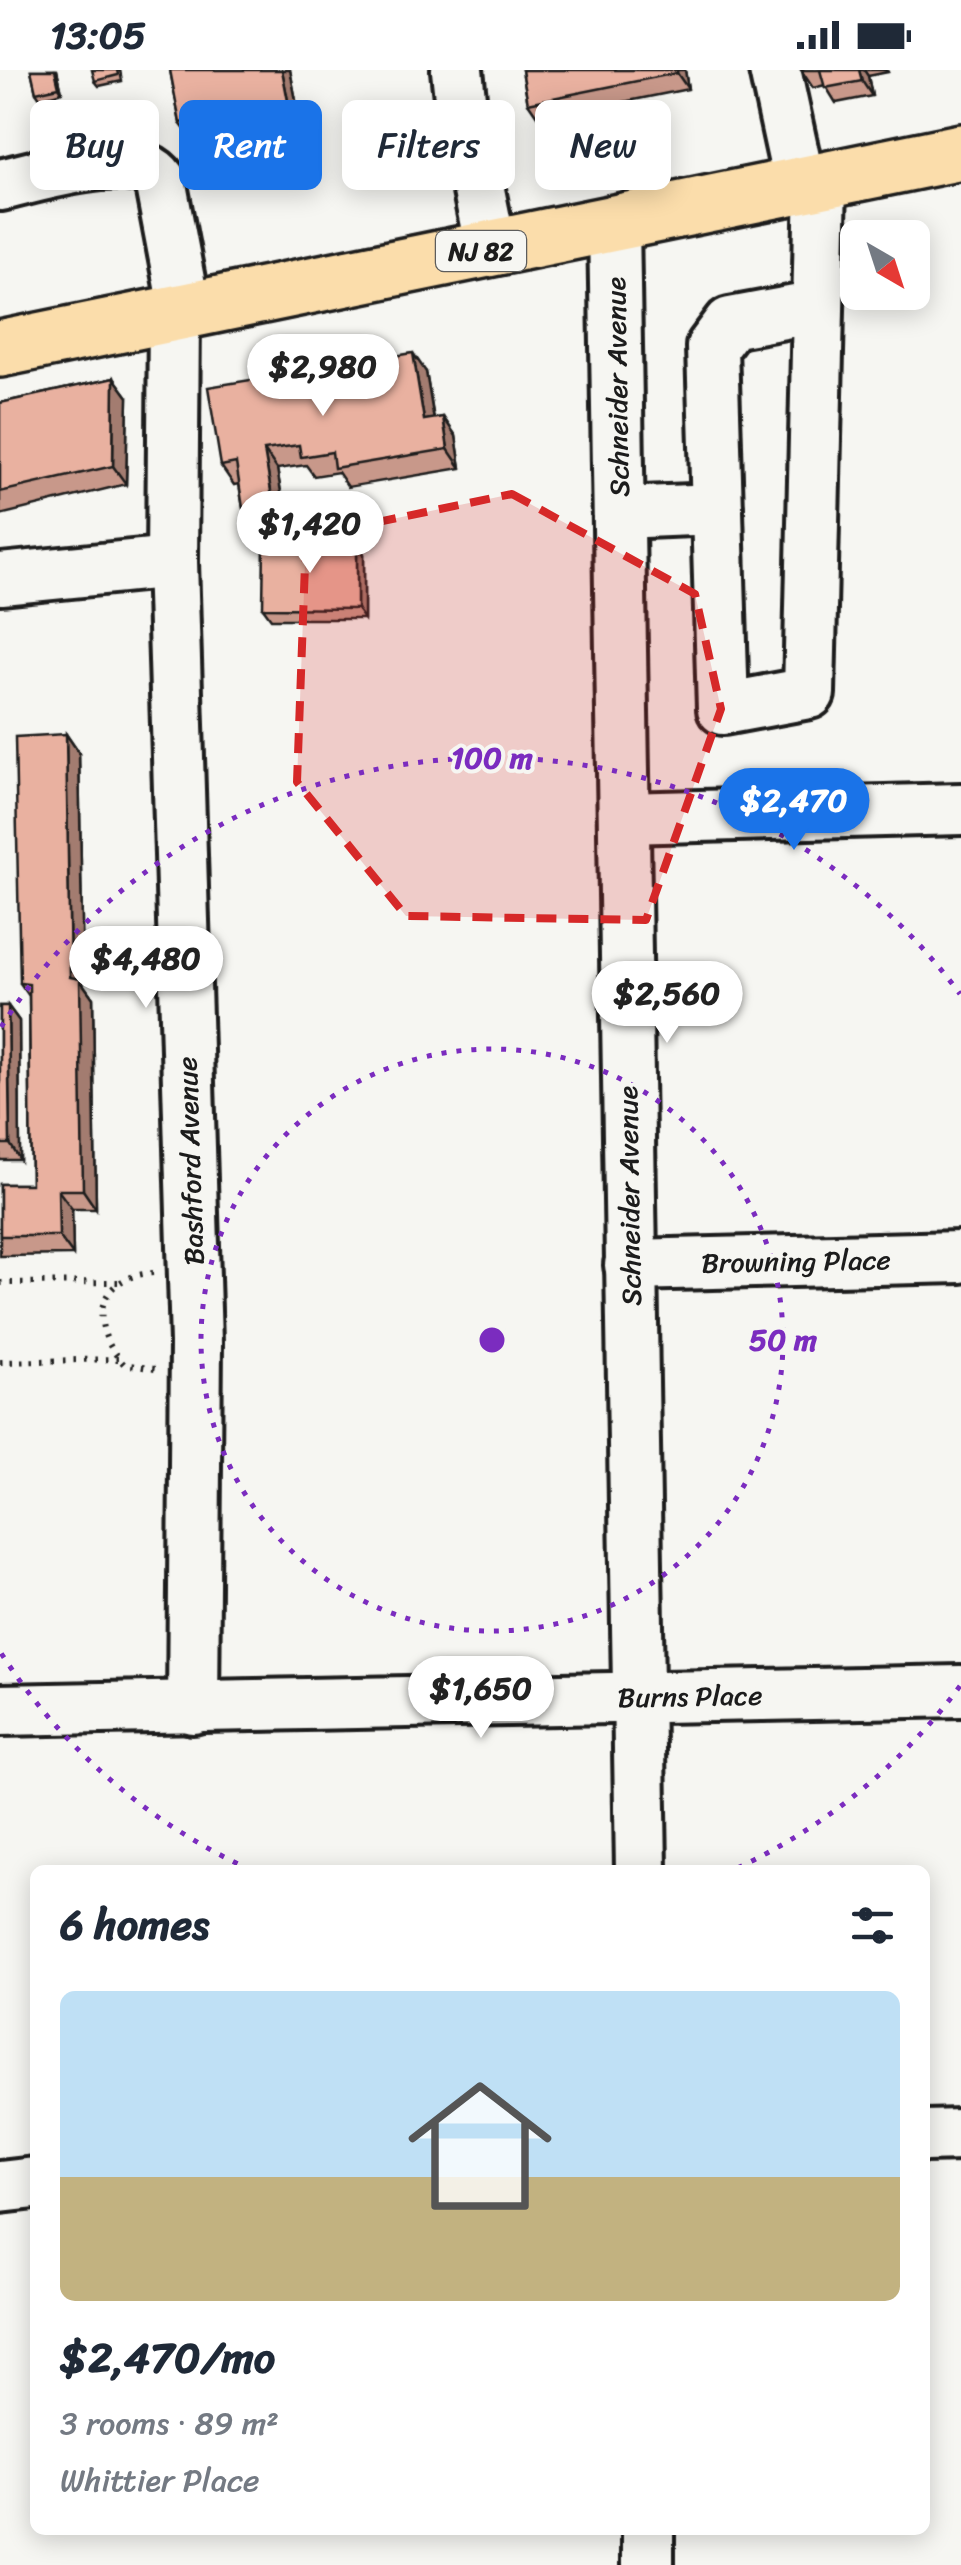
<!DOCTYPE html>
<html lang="en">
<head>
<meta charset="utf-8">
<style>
	body { margin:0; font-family:Sriracha,sans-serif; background:#f6f6f7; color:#1f2937; height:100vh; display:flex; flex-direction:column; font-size:38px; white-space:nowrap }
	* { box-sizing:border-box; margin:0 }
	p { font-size:32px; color:#747a83 }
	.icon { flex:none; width:55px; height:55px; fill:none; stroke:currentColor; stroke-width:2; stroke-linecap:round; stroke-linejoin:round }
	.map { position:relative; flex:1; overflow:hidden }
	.drawer { position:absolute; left:30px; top:1795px; width:900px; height:670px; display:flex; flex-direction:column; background:#fff; border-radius:15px; box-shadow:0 5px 25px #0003 }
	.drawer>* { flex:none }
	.top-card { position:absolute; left:30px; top:30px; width:902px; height:90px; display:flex; gap:20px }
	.needle { width:65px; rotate:141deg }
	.fabs { position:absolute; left:840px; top:150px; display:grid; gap:20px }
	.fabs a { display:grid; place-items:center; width:90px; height:90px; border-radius:15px; background:#fff; box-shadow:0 5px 25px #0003; font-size:50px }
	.price { position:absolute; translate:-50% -85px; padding:0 22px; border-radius:35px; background:#fff; color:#222; font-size:32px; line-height:65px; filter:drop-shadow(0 2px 5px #0008) }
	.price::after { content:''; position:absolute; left:50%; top:60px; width:30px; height:22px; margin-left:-15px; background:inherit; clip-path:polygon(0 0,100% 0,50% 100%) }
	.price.on { background:#1a73e8; color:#fff }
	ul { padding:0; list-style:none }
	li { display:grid; align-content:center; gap:20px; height:530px; padding:0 30px }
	li span { display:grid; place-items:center; height:310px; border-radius:15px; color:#555 }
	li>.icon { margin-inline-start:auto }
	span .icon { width:180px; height:180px; fill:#fffc; stroke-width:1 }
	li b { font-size:42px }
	h2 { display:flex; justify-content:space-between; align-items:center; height:120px; padding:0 30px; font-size:42px }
	.tag { padding:0 35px; border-radius:15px; background:#fff; box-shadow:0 5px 25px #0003; font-size:35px; line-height:90px }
	.tag.on { background:#1a73e8; color:#fff }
	.status { display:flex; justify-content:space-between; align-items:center; height:70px; padding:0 50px; background:#fff; direction:ltr }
	.status svg { height:28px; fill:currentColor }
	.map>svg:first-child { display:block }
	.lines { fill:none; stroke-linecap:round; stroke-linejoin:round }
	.minor-casing { stroke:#1c1c1c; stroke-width:58 }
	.major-casing { stroke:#1c1c1c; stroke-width:62 }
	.path { stroke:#1c1c1c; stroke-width:6; stroke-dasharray:2.5 8; stroke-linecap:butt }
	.minor { stroke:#f6f6f2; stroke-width:50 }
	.major { stroke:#fbddab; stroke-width:55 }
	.wall { fill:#c8988a; stroke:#1c1c1c; stroke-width:2.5 }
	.shaded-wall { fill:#a37c70; stroke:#1c1c1c; stroke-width:2.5 }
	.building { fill:#e9b1a0; stroke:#1c1c1c; stroke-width:2.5 }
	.marked { fill:#d62828; fill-opacity:0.2; stroke:#d62828; stroke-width:8; stroke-dasharray:20 12; stroke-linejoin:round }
	.ring { fill:none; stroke:#7b2cbf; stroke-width:5; stroke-dasharray:5 10 }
	.labels { text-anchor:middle; stroke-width:8; stroke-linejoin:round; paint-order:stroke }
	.shield { fill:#f6f6f2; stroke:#5d5d5c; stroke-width:2.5 }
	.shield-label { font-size:25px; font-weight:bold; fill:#1c1c1c }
	.street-label { font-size:28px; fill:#1c1c1c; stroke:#f6f6f2 }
	.centre { fill:#7b2cbf; stroke:#f6f6f2; stroke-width:5 }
	.ring-label { font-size:30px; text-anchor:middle; font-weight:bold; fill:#7b2cbf; stroke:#f6f6f2; stroke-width:8; stroke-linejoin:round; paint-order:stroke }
</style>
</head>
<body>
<div class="status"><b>13:05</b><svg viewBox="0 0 49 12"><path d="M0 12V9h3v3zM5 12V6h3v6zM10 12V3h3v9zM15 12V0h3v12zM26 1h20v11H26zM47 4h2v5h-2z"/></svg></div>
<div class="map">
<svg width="961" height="2495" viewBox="0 0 961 2495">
	<rect width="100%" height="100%" fill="#f6f6f2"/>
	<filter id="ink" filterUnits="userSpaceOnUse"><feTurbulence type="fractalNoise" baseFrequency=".01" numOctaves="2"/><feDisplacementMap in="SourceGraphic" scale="20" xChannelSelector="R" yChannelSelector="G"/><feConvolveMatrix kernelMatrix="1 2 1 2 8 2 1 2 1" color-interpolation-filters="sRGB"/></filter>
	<g filter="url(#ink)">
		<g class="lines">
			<defs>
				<g id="minor">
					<polyline points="457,0 460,28 491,179"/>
					<polyline points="775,0 800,116"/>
					<path d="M0,115C38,107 135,74 160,110L185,242"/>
					<polyline points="614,153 641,1800"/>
					<polyline points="817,237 730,253 712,277 723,639 809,623 821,112"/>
					<polyline points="174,245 172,492 196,1273 193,1638"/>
					<polyline points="619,443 717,439"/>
					<polyline points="1,509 172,492"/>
					<polyline points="624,748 961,739"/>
					<polyline points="630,1195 961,1187"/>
					<polyline points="0,1640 961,1621"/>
					<polyline points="925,2066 961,2065"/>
					<polyline points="0,2117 35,2113"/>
					<polyline points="648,2495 648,2460"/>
				</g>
				<polyline id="major" points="0,279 961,82"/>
			</defs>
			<use href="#minor" class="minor-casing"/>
			<use href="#major" class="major-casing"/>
			<g class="path">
				<path d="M153,1203C95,1206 87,1256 124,1294L155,1299"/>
				<polyline points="0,1213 119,1212"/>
				<polyline points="0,1292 118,1289"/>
			</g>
			<use href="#minor" class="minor"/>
			<use href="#major" class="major"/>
		</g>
		<g class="wall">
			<polygon points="31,0 57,0 62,22 40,28 36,22"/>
			<polygon points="120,0 122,11 99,16 95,11"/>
			<polygon points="170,0 290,0 299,46 191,68 180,53"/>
			<polygon points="522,0 685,0 688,19 539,49 528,33"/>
			<polygon points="801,0 887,0 888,2 868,6 872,26 836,33 825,15 813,18"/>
			<polygon points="426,302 434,349 443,347 456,366 461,398 348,417 338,402 314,406 306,395 277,399 286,451 256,457 243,438 239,414 234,415 221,396"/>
			<polygon points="114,308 128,327 126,414 0,445 0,333"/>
			<polygon points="357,473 364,484 364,549 271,549 263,538"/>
			<polygon points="66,664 79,683 83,914 93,928 96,1139 72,1139 73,1185 0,1186 0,1114 31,1114 29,926 20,913"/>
			<polygon points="0,936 8,936 19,951 20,1090 0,1090"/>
		</g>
		<g class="shaded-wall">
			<polygon points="55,0 57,0 62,22 59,17"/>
			<polygon points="282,0 290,0 299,46 288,31"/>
			<polygon points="677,0 685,0 688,19 677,3"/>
			<polygon points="859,0 864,0 868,6 872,26 862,11"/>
			<polygon points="413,283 426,302 437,369 424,350"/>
			<polygon points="114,308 128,327 126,414 113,396"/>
			<polygon points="443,347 456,366 461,398 448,379"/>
			<polygon points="264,380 277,399 286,451 273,433"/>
			<polygon points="357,473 364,484 364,549 357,539"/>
			<polygon points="66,664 79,683 83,914 93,928 96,1139 83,1120 70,907"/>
			<polygon points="8,936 19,951 20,1090 10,1074"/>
			<polygon points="58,1120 72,1139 73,1185 59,1166"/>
		</g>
		<g class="building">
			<polygon points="31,0 55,0 59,17 36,22"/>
			<polygon points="92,0 117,0 118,5 95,11"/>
			<polygon points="170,0 282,0 288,31 180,53"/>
			<polygon points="522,0 677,0 677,3 528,33"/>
			<polygon points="820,0 859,0 862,11 825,18"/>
			<polygon points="413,283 424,350 443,347 448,379 334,398 332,382 301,387 299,375 264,380 273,433 243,438 236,393 221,396 208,317"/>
			<polygon points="114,308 113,396 0,422 0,333"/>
			<polygon points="264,472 357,473 357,539 263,538"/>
			<polygon points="66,664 70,907 80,909 83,1120 58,1120 59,1166 0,1166 0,1114 31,1114 29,914 20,913 15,667"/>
			<polygon points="0,936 8,936 10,1074 0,1074"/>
		</g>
	</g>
	<path class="marked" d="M512,424L695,524L721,639L646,850L406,846L297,712L306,467Z"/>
	<g class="ring">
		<circle cx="492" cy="1270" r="291"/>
		<path d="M960 1616A582 582 0 0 1 733 1800M251 1800A582 582 0 0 1 1 1583M1 957A582 582 0 0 1 960 924"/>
	</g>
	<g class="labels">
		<rect class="shield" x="436" y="161" width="90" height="40" rx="8"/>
		<g class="shield-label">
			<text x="481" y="190">NJ 82</text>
		</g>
		<g class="street-label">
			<text transform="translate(617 317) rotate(-91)" y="10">Schneider Avenue</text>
			<text transform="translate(190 1091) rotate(-92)" y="10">Bashford Avenue</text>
			<text transform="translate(629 1126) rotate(-91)" y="10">Schneider Avenue</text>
			<text transform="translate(796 1191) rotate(-1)" y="10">Browning Place</text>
			<text transform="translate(690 1626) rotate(-1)" y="10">Burns Place</text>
		</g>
	</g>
	<circle cx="492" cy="1270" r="15" class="centre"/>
	<g class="ring-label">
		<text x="492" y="698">100 m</text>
		<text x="783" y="1280">50 m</text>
	</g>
</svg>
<div class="fabs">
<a><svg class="needle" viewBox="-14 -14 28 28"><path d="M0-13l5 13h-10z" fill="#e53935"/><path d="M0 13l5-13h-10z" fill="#747a83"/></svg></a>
</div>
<b class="price" style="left:323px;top:349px">$2,980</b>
<b class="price" style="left:310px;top:506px">$1,420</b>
<b class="price on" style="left:794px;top:783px">$2,470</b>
<b class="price" style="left:146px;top:941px">$4,480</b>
<b class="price" style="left:667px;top:976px">$2,560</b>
<b class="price" style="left:481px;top:1671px">$1,650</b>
<div class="top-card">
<a class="tag">Buy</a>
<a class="tag on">Rent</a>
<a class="tag">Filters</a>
<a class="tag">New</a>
</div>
<section class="drawer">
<h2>6 homes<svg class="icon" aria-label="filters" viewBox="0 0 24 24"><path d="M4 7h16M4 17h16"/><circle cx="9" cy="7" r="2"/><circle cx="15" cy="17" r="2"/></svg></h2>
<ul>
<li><span style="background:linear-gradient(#bfe0f5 60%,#c2b280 0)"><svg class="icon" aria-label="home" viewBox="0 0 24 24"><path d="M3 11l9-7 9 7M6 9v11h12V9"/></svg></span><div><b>$2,470/mo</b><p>3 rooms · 89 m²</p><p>Whittier Place</p></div></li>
</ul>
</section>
</div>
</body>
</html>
